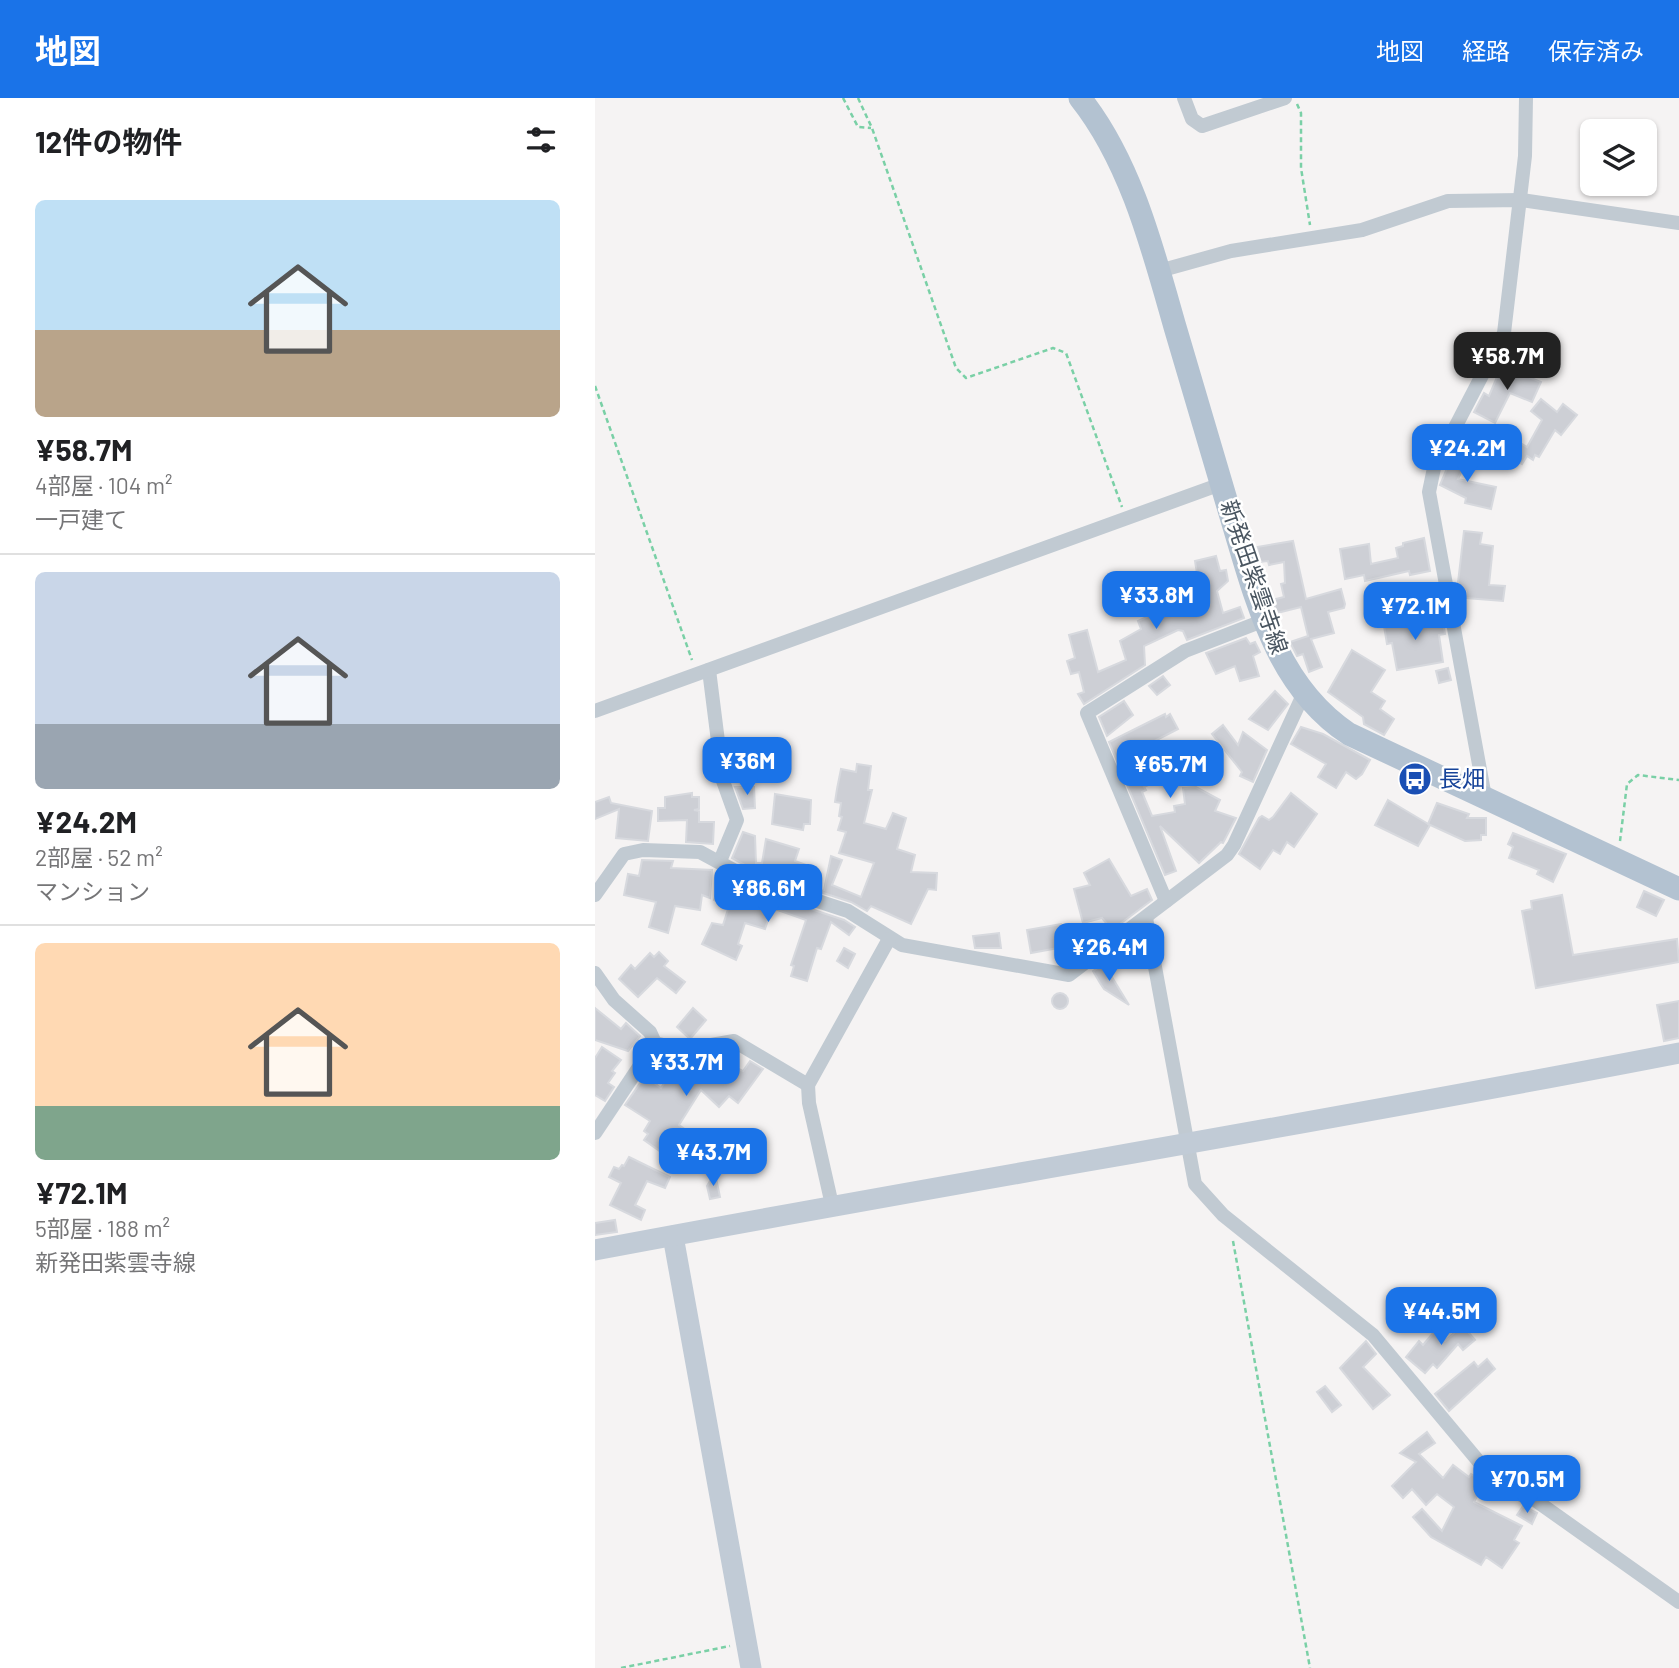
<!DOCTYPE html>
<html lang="ja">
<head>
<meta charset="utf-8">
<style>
	body { margin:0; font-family:Barlow,"Noto Sans JP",sans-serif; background:#f2f2f2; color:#202124; height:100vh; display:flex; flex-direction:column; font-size:26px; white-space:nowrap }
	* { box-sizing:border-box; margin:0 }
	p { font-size:23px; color:#757577 }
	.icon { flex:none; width:38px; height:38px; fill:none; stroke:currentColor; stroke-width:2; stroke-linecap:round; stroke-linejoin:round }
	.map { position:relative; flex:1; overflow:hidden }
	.side { display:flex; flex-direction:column; background:#fff; width:595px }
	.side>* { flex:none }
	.fabs { position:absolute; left:985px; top:21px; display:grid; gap:14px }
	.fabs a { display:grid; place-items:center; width:77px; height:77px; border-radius:10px; background:#fff; box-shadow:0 2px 5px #0004; font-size:35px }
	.price { position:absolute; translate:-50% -60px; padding:0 16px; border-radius:14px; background:#1a73e8; color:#fff; font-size:23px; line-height:46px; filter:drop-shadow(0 2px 4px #0008) }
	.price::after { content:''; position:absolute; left:50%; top:42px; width:21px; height:16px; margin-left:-10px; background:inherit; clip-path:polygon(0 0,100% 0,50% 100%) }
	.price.on { background:#222; color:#fff }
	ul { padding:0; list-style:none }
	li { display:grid; align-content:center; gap:14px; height:371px; padding:0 35px }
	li+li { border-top:2px solid #e0e0e0 }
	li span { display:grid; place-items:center; height:217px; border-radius:10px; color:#555 }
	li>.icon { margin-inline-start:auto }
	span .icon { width:126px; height:126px; fill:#fffc; stroke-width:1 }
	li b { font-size:30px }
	h2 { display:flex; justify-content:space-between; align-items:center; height:84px; padding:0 35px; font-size:30px }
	header { display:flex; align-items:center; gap:42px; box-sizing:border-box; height:98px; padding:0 35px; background:#1a73e8; color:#fff }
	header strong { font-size:33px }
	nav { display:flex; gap:38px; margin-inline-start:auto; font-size:24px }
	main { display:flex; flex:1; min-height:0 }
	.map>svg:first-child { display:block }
	.building { fill:#cdcfd5; stroke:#d7d9de; stroke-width:2 }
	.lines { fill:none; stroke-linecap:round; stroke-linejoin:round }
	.path { stroke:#7ad0a6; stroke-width:2.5; stroke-dasharray:5 3.5; stroke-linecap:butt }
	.street { stroke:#c1cad2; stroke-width:14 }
	.secondary { stroke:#c1cbd6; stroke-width:21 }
	.primary { stroke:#b3c2d1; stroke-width:23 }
	.labels { text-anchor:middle; stroke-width:5; stroke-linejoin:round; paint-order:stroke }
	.street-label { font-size:23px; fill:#4a5661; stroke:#fff }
	.transit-label { font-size:23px; fill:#164399; stroke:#fff; text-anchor:start }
</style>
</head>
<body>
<header>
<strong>地図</strong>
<nav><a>地図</a><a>経路</a><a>保存済み</a></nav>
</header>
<main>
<section class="side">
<h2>12件の物件<svg class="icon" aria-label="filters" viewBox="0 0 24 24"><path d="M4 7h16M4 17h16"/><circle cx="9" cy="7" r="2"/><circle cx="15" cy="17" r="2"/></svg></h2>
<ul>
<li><span style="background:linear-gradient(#bfe0f5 60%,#b9a48a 0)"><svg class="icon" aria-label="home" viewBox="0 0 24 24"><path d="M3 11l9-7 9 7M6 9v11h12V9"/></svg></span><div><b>¥58.7M</b><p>4部屋 · 104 m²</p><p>一戸建て</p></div></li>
<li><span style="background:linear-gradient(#c9d6e8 70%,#9aa5b1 0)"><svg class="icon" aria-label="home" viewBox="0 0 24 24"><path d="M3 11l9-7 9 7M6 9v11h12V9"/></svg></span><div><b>¥24.2M</b><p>2部屋 · 52 m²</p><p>マンション</p></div></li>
<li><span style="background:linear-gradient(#ffd9b3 75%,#7fa58c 0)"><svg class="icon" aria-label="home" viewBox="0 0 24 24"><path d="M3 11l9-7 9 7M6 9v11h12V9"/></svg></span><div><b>¥72.1M</b><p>5部屋 · 188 m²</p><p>新発田紫雲寺線</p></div></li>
</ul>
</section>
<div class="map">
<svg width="1084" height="1570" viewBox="0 0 1084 1570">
	<rect width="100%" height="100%" fill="#f5f3f3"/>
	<g class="building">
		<polygon points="907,267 932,274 931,278 946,284 937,304 915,295 900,325 879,314 889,295 894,298"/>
		<polygon points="946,301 962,314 968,306 982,317 966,337 960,332 944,359 940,357 938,362 932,358 927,366 919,361 915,367 880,352 895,327 932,349 947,322 936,313"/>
		<polygon points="860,351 874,358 863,381 901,389 896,411 870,405 871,400 845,387"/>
		<polygon points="869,433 887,435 885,446 898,448 894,487 910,488 908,503 871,500 871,494 862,493"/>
		<polygon points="829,440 835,473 815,477 814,473 770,483 769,477 750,481 745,451 774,446 776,466 803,460 801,450 808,448 808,445"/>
		<polygon points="698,443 711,501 746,491 750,506 749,510 733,514 739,535 716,541 727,569 714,574 708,556 702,558 695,544 713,538 706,509 682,515 677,502 689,499 686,486 690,485 689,464 674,467 673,463 665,464 662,449"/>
		<polygon points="621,458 625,473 631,472 633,483 622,493 628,515 645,509 649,520 592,542 588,533 583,532 549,548 550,567 489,606 483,596 489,594 484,574 476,576 472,563 480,560 474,537 492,532 503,574 531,562 525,543 546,531 543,523 605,494 600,463"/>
		<polygon points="833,517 834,526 848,524 850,536 844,537 848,564 802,572 797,545 792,546 789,528 800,526 799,523"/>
		<polygon points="651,540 655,546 660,544 665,554 658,558 664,578 645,583 640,568 621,576 611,555"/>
		<polygon points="757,552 790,572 776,594 790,603 785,611 799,621 789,637 769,626 768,619 733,594"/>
		<polygon points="853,570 856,582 844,585 841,573"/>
		<polygon points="568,578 575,587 562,597 554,588"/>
		<polygon points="680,593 693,606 673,632 654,621"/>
		<polygon points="529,603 538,617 512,638 504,619"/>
		<polygon points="570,616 571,619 575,616 583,631 546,650 562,683 549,689 551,692 547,694 557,718 580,714 579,708 590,706 588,690 601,689 625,702 620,713 641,720 628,745 626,744 604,765 565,728 581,773 570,777 514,644"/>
		<polygon points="628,627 643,647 648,634 672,652 658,684 645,678 647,674 617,636"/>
		<polygon points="706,629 728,636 775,662 767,676 761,681 751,674 741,690 723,679 731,666 696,646"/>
		<polygon points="262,666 276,668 273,692 277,692 269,725 291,731 298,715 311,720 302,751 320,757 316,774 342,775 341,792 333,791 316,826 276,808 272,813 256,804 225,794 229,792 236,758 247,762 237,787 266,799 279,765 244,755 251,734 243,732 247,719 244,718 246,705 240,704 242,691 246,671 261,674"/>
		<polygon points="140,689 159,689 160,710 148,711"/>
		<polygon points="97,695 97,699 104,699 104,711 99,712 104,713 104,724 119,724 118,746 91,744 92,722 63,723 63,710 70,710 70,699"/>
		<polygon points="696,695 722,716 699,749 692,744 685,756 678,752 665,771 644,756 664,720 667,718 674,722 678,719"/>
		<polygon points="180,696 216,702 215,726 209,726 208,732 177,726"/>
		<polygon points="14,699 16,705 57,713 53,743 21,740 24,711 0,721 0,704"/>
		<polygon points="793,702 835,727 823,748 780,727"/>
		<polygon points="842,705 874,716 872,720 891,720 891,737 886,737 886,742 870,743 833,726"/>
		<polygon points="148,734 160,738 161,765 167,765 171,741 204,751 200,763 222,771 222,793 157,771 137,760"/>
		<polygon points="918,735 971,756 958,784 942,776 944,772 914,760 918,749 913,746"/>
		<polygon points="514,761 536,798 552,791 557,802 517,832 507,820 488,825 479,791 495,787 489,775"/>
		<polygon points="47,762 78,763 76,770 117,772 115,800 107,797 105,812 80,808 73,835 54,829 61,804 29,797 33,776 44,778"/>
		<polygon points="128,777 150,789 249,822 260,829 254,837 236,824 226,851 222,850 212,883 196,878 199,868 196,867 211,822 177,810 170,831 150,825 143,846 147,848 141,862 107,846 117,825 128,827 134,808 119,802"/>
		<polygon points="1049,793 1069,802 1061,818 1042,809"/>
		<polygon points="967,797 978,857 1082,841 1084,864 941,890 927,813 937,811 936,803"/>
		<polygon points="466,826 495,845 488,846 493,850 472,867 464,864 474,848 436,855 432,832"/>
		<polygon points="404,835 406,850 380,850 378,838"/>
		<polygon points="249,850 260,856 253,870 242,863"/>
		<polygon points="64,854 73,863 69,868 90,884 81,895 62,880 43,899 24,881 36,867 40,871 55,855 59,859"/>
		<polygon points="509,866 534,907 509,891 505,885 498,873"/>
		<circle cx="465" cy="903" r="8"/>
		<polygon points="1084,903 1084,940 1069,943 1062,907"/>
		<polygon points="0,910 26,931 31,925 45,938 33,953 0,942"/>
		<polygon points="98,910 111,922 95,941 82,929"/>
		<polygon points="7,949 26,962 17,973 20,975 13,985 19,989 10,1003 0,997 0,960"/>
		<polygon points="95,960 129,971 122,961 148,973 155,963 168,971 143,1005 134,998 124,1009 106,992 84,1027 95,1035 76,1061 49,1042 53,1036 49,1033 55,1023 30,1007 50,978 66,990 84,961 102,967"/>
		<polygon points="34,1059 75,1079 70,1090 52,1083 40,1107 50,1112 46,1122 15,1107 26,1085 14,1079 19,1069 24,1071 27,1067 29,1068"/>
		<polygon points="120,1075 125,1099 115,1101 112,1088"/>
		<polygon points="20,1122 22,1134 0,1137 0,1125"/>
		<polygon points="878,1218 883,1223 873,1234 880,1242 868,1252 863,1246 842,1270 838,1266 830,1275 811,1259 824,1243 828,1247 839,1234 850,1243"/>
		<polygon points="771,1243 781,1256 768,1269 795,1297 778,1311 745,1270"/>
		<polygon points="892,1261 900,1271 854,1313 840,1296 879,1264 883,1269"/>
		<polygon points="730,1288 746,1307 737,1314 722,1294"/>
		<polygon points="832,1334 840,1345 824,1356 848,1380 858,1367 874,1379 876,1376 887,1382 889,1385 879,1404 927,1428 919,1442 924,1445 907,1470 891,1459 886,1467 836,1439 818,1419 827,1411 847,1433 859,1409 842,1396 831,1407 817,1391 808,1400 797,1388 821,1364 805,1355"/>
		<polygon points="928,1408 942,1415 937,1426 922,1417"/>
	</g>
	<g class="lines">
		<g class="path">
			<polyline points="248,0 263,29 276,30"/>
			<polyline points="263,0 277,30 361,270 371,280 458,250 471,255 527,409"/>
			<polyline points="702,6 706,15 706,70 715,127"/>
			<polyline points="0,288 97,562"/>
			<polyline points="1025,743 1032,686 1043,677 1084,682"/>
			<polyline points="638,1143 715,1570"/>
			<polyline points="26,1570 135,1548"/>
		</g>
		<g class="street">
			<polyline points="589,0 597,21 607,28 690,0"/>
			<polyline points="564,173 636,153 767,132 853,103 926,102 1084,125"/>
			<polyline points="114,572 128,683 142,722 125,763"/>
			<polyline points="0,613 626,386"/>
			<polyline points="890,699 834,394 839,370 909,235 930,58 931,0"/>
			<polyline points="0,797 29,756 48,752 105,754 153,780 253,813 307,847 474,877 632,757 639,747 708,597"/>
			<polyline points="571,803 492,615 590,553 670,522"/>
			<polyline points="551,820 600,1086 628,1117 778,1237 905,1389 940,1402 1084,1504"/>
			<polyline points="0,875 19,902 55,934 60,945 88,952 139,943 213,987"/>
			<polyline points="0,1035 60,945"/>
			<polyline points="237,1107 214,1005 213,987 294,841"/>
		</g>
		<g class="secondary">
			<polyline points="78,1138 156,1570"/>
			<path d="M0,1152C361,1084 724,1025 1084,955"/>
		</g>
		<path class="primary" d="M485,0C536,64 558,152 580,229C599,293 618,358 637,422C661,501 681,588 754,636L1084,791"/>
	</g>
	<defs>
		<symbol id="bus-disc" viewBox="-11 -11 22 22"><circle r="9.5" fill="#1a4fb4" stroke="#fff"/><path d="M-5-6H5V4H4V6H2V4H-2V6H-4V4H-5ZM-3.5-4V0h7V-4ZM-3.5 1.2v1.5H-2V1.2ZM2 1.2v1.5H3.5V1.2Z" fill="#fff"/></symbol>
	</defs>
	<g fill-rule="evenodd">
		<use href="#bus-disc" x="801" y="662" width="38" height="38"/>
	</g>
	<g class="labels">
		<g class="street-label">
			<text transform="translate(659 479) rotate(71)" y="8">新発田紫雲寺線</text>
		</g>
		<g class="transit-label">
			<text x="844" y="689">長畑</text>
		</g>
	</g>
</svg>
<div class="fabs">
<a><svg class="icon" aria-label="layers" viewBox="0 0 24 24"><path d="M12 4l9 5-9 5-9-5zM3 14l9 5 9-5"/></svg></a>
</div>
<b class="price on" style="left:912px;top:294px">¥58.7M</b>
<b class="price" style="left:872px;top:386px">¥24.2M</b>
<b class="price" style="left:561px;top:533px">¥33.8M</b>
<b class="price" style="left:820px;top:544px">¥72.1M</b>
<b class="price" style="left:152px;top:699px">¥36M</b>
<b class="price" style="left:575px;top:702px">¥65.7M</b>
<b class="price" style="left:173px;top:826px">¥86.6M</b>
<b class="price" style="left:514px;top:885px">¥26.4M</b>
<b class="price" style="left:91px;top:1000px">¥33.7M</b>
<b class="price" style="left:118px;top:1090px">¥43.7M</b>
<b class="price" style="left:846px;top:1249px">¥44.5M</b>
<b class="price" style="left:932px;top:1417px">¥70.5M</b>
</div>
</main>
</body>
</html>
